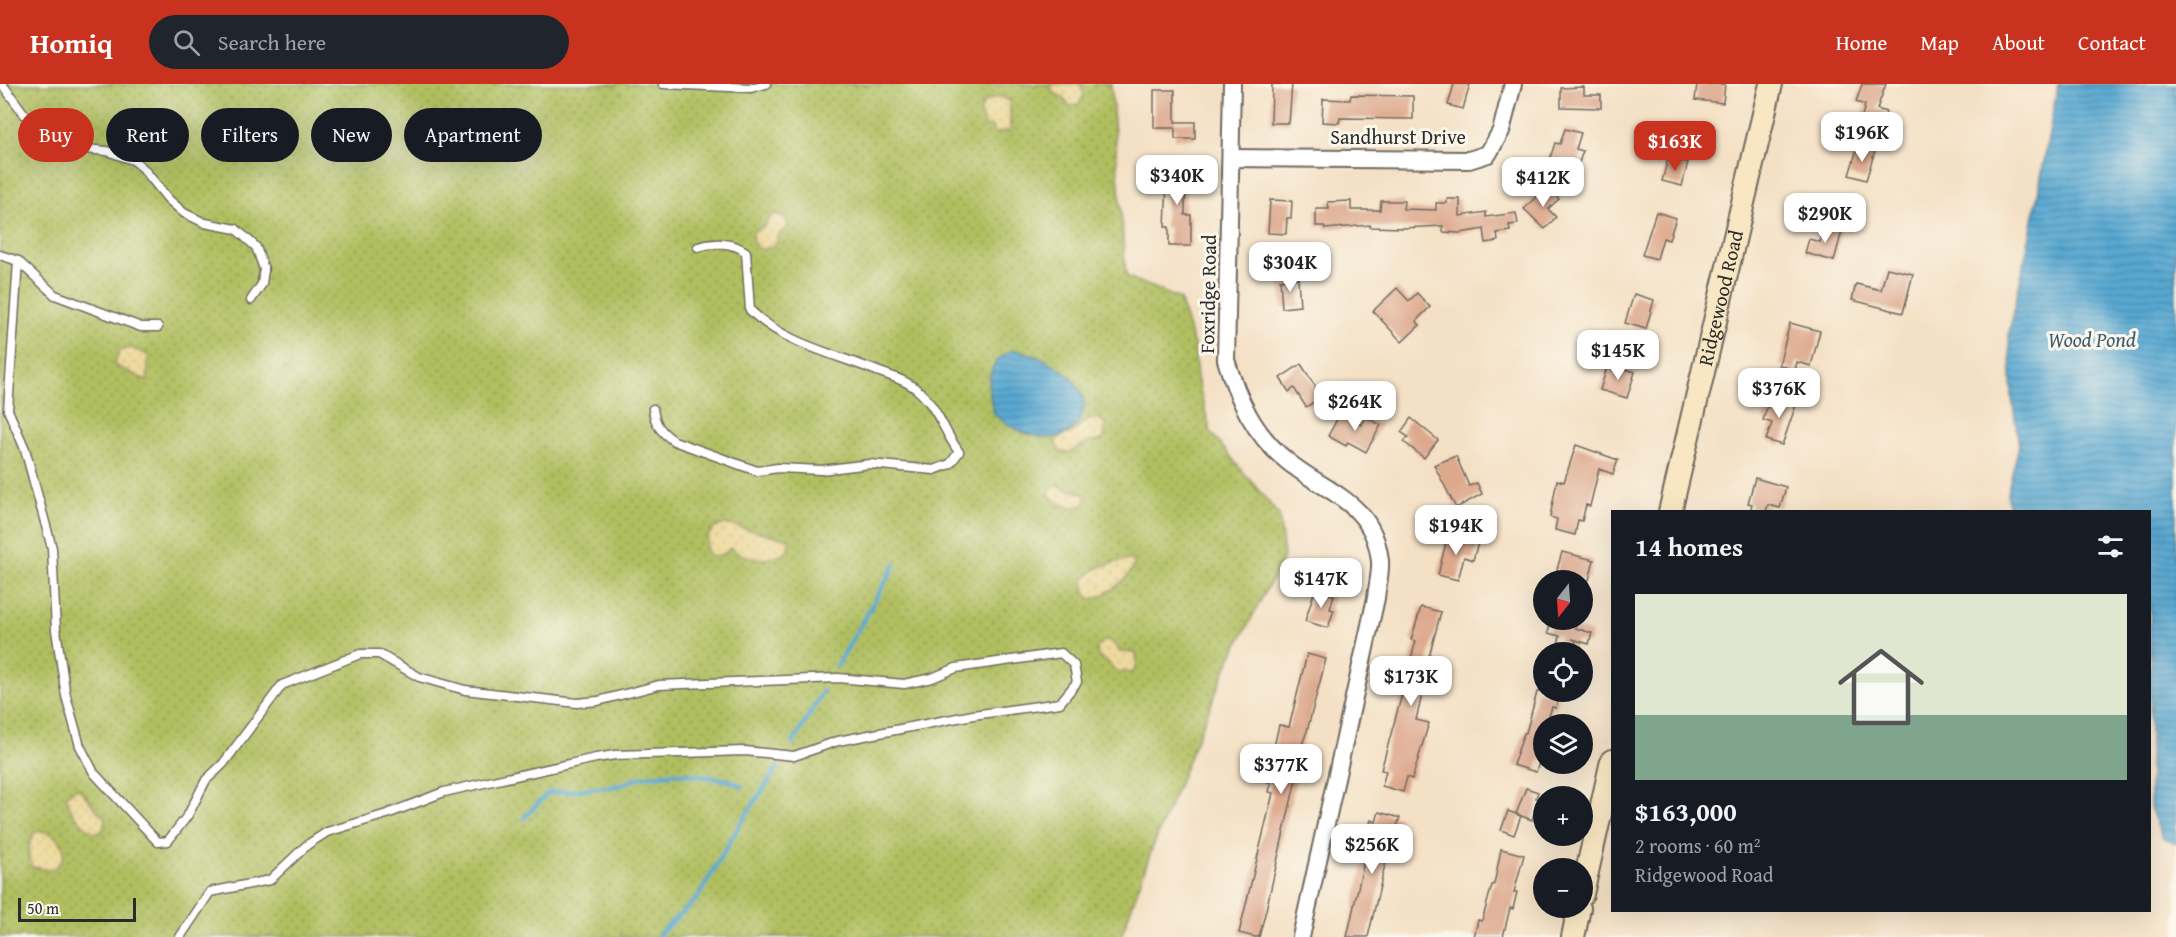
<!DOCTYPE html>
<html lang="en">
<head>
<meta charset="utf-8">
<style>
	body { margin:0; font-family:"Gentium Book Plus",serif; background:#20242c; color:#f1f3f6; height:100vh; display:flex; flex-direction:column; font-size:22px; white-space:nowrap }
	* { box-sizing:border-box; margin:0 }
	p { font-size:20px; color:#9ea1a6 }
	.icon { flex:none; width:33px; height:33px; fill:none; stroke:currentColor; stroke-width:2; stroke-linecap:round; stroke-linejoin:round }
	.map { position:relative; flex:1; overflow:hidden }
	.drawer { position:absolute; left:1611px; top:426px; width:540px; height:402px; display:flex; flex-direction:column; background:#171b24; border-radius:0px; box-shadow:0 6px 24px #0002 }
	.drawer>* { flex:none }
	.top-card { position:absolute; left:18px; top:24px; width:570px; height:54px; display:flex; gap:12px }
	.needle { width:39px; rotate:197deg }
	.tools { position:absolute; left:1533px; top:486px; display:grid; gap:12px }
	.tools a { display:grid; place-items:center; width:60px; height:60px; border-radius:50%; background:#171b24; box-shadow:0 6px 24px #0002; font-size:30px }
	.scale { position:absolute; left:18px; bottom:15px; width:118px; box-sizing:border-box; padding-left:6px; border:3px solid #2b2b2b; border-top:0; font-size:16px; line-height:21px; white-space:nowrap; color:#2b2b2b; -webkit-text-stroke:4px #fbf7ec; paint-order:stroke }
	.price { position:absolute; translate:-50% -51px; padding:0 14px; border-radius:12px; background:#fff; color:#222; font-size:20px; line-height:39px; filter:drop-shadow(0 2px 3px #0008) }
	.price::after { content:''; position:absolute; left:50%; top:36px; width:18px; height:14px; margin-left:-9px; background:inherit; clip-path:polygon(0 0,100% 0,50% 100%) }
	.price.on { background:#c8321e; color:#fff }
	ul { padding:0; list-style:none }
	li { display:grid; align-content:center; gap:12px; height:318px; padding:0 24px }
	li+li { border-top:2px solid #363941 }
	li span { display:grid; place-items:center; height:186px; border-radius:0px; color:#555 }
	li>.icon { margin-inline-start:auto }
	span .icon { width:108px; height:108px; fill:#fffc; stroke-width:1 }
	li b { font-size:26px }
	h2 { display:flex; justify-content:space-between; align-items:center; height:72px; padding:0 24px; font-size:26px }
	.pill { padding:0 21px; border-radius:27px; background:#171b24; box-shadow:0 6px 24px #0002; font-size:21px; line-height:54px }
	.pill.on { background:#c8321e; color:#fff }
	header { display:flex; align-items:center; gap:36px; box-sizing:border-box; height:84px; padding:0 30px; background:#c8321e; color:#fff }
	header strong { font-size:28px }
	nav { display:flex; gap:33px; margin-inline-start:auto; font-size:21px }
	.search { width:420px; height:54px; background:#20242c; display:flex; align-items:center; gap:15px; box-sizing:border-box; padding:0 21px; border-radius:33px; color:#9ea1a6; font-size:22px }
	.map>svg:first-child { display:block }
	.green { fill:url(#green-dots); stroke:#6e7546; stroke-width:1.5 }
	.sand { fill:url(#sand-dots); stroke:#8c8264; stroke-width:1.5 }
	.water { fill:url(#water-rules); stroke:#426a7e; stroke-width:1.5 }
	.lines { fill:none; stroke-linecap:round; stroke-linejoin:round }
	.stream { stroke:#58a8d2; stroke-width:4.5 }
	.building { fill:#dda88c }
	.service-casing { stroke:#716a61; stroke-width:11 }
	.minor-casing { stroke:#716a61; stroke-width:20 }
	.secondary-casing { stroke:#716a61; stroke-width:26 }
	.service { stroke:#fff; stroke-width:8 }
	.minor { stroke:#fff; stroke-width:16 }
	.secondary { stroke:#f9e7c3; stroke-width:22 }
	.labels { text-anchor:middle; stroke-width:6; stroke-linejoin:round; paint-order:stroke }
	.street-label { font-size:20px; fill:#2b2b2b; stroke:#fbf7ec }
	.water-label { font-size:21px; font-style:italic; fill:#3d5d6e; stroke:#fbf7ec }
</style>
</head>
<body>
<header>
<strong>Homiq</strong>
<div class="search"><svg class="icon" aria-label="search" viewBox="0 0 24 24"><circle cx="10" cy="10" r="6"/><path d="M15 15l6 6"/></svg>Search here</div>
<nav><a>Home</a><a>Map</a><a>About</a><a>Contact</a></nav>
</header>
<div class="map">
<svg width="2176" height="853" viewBox="0 0 2176 853">
	<defs>
		<pattern id="green-dots" width="8" height="8" patternUnits="userSpaceOnUse" patternTransform="scale(1.5)"><rect width="8" height="8" fill="#b0bf61"/><path d="M2 2h.1M6 6h.1" fill="none" stroke="#8f9b50" stroke-width="1.8" stroke-linecap="round"/></pattern>
		<pattern id="sand-dots" width="8" height="8" patternUnits="userSpaceOnUse" patternTransform="scale(1.5)"><rect width="8" height="8" fill="#eeda9e"/><path d="M2 2h.1M6 6h.1" fill="none" stroke="#cb8" stroke-width="1.8" stroke-linecap="round"/></pattern>
		<pattern id="water-rules" width="6" height="5" patternUnits="userSpaceOnUse" patternTransform="scale(1.5)"><rect width="6" height="5" fill="#58a8d2"/><path d="M0 2.5h6" fill="none" stroke="#4989ab"/></pattern>
	</defs>
	<rect width="100%" height="100%" fill="#fbf7ec"/>
	<filter id="ink" filterUnits="userSpaceOnUse"><feTurbulence type="fractalNoise" baseFrequency=".0167" numOctaves="2"/><feDisplacementMap in="SourceGraphic" scale="12" xChannelSelector="R" yChannelSelector="G"/><feConvolveMatrix kernelMatrix="1 2 1 2 8 2 1 2 1" color-interpolation-filters="sRGB"/></filter>
	<filter id="wash" filterUnits="userSpaceOnUse"><feTurbulence type="fractalNoise" baseFrequency=".008" numOctaves="4" result="noise"/><feDisplacementMap in="SourceGraphic" scale="24" xChannelSelector="R" yChannelSelector="G"/><feGaussianBlur stdDeviation="1.35" result="paint"/><feColorMatrix in="noise" values="0 0 0 0 0 0 0 0 0 0 0 0 0 0 0 0 0 1.4 0 .05"/><feComposite in="paint" operator="in"/></filter>
	<g filter="url(#wash)">
		<rect width="100%" height="100%" fill="#f4e0c4"/>
		<polygon class="green" points="0,0 1111,0 1126,192 1180,215 1194,262 1197,294 1211,349 1279,431 1284,472 1228,579 1152,765 1121,853 0,853"/>
		<g class="sand">
			<polygon points="1052,0 1079,0 1084,11 1078,21 1069,22 1063,13 1052,8"/>
			<polygon points="1000,12 1010,17 1010,47 995,49 991,42 985,43 980,28 984,18"/>
			<polygon points="775,130 786,134 788,143 780,149 775,161 762,166 753,159 752,152 755,146 765,142 770,132"/>
			<polygon points="132,264 148,271 148,297 114,281 120,266"/>
			<polygon points="1099,334 1106,342 1103,356 1085,359 1071,368 1060,368 1055,359 1058,354 1072,348 1089,335"/>
			<path d="M1054,401L1083,410L1086,413L1085,419C1073,427 1060,421 1050,412L1049,406Z"/>
			<path d="M725,440L789,455L788,467C772,479 745,476 731,464L723,470L712,473L707,468C705,452 710,444 725,440Z"/>
			<path d="M1124,476H1133L1134,482C1126,497 1108,511 1091,515L1086,511L1083,498C1092,482 1107,481 1124,476Z"/>
			<polygon points="1104,557 1113,558 1120,568 1136,569 1137,582 1132,589 1116,587 1107,577 1098,573 1097,563"/>
			<path d="M77,704C84,707 94,726 105,734L103,747L96,749C85,744 65,725 67,711Z"/>
			<path d="M39,747C62,748 75,774 51,786L32,783C27,771 28,759 35,748Z"/>
		</g>
		<g class="water">
			<polygon points="2058,0 2176,0 2176,760 2162,754 2150,723 2150,428 2010,427 2007,409 2019,362 2012,314 2009,249 2033,137"/>
			<path d="M1014,266C1042,269 1102,301 1079,337C1058,369 1014,348 994,330C987,304 984,276 1014,266Z"/>
		</g>
		<g class="lines">
			<g class="stream">
				<polyline points="837,582 895,481"/>
				<polyline points="793,659 823,607"/>
				<polyline points="524,734 548,709 618,702 641,693 679,689 728,696 742,702"/>
				<polyline points="659,850 697,815 740,740 778,683"/>
			</g>
		</g>
		<g id="blocks">
			<g class="building">
				<polygon points="1272,0 1292,0 1289,39 1271,39"/>
				<polygon points="1454,0 1470,0 1463,25 1448,21"/>
				<polygon points="1697,0 1725,0 1723,19 1695,16"/>
				<polygon points="1862,0 1886,0 1877,25 1886,28 1881,43 1861,36 1865,21 1856,18"/>
				<polygon points="1584,3 1584,11 1601,11 1601,24 1561,23 1561,4"/>
				<polygon points="1154,6 1175,6 1175,38 1195,38 1195,55 1175,55 1175,44 1154,44"/>
				<polygon points="1351,11 1413,12 1413,35 1340,34 1339,39 1322,38 1323,15 1350,16"/>
				<polygon points="1565,45 1581,49 1576,65 1583,67 1577,84 1567,81 1565,86 1548,80 1555,59 1560,60"/>
				<polygon points="1858,62 1875,67 1866,96 1849,91"/>
				<polygon points="1668,74 1688,78 1682,102 1662,97"/>
				<polygon points="1168,77 1186,78 1185,131 1191,131 1191,162 1169,162 1169,143 1165,143"/>
				<polygon points="1546,103 1559,115 1548,125 1556,133 1545,145 1524,125"/>
				<polygon points="1447,115 1460,115 1460,132 1486,128 1486,133 1516,129 1518,140 1509,141 1510,147 1497,149 1498,157 1486,159 1484,145 1460,149 1443,148 1443,142 1403,144 1370,143 1370,141 1325,145 1324,142 1316,142 1316,125 1329,125 1328,118 1351,117 1351,126 1380,126 1381,117 1404,117 1403,125 1436,126 1436,119 1447,119"/>
				<polygon points="1270,116 1292,117 1291,134 1287,134 1286,150 1268,149"/>
				<polygon points="1656,128 1676,134 1669,156 1663,154 1657,175 1642,171"/>
				<polygon points="1824,142 1842,147 1834,177 1805,169 1809,155 1820,158"/>
				<polygon points="1887,184 1913,190 1903,229 1852,216 1856,200 1881,206"/>
				<polygon points="1298,194 1300,222 1282,224 1280,196"/>
				<polygon points="1397,204 1409,217 1417,209 1430,223 1416,237 1420,241 1402,258 1373,227"/>
				<polygon points="1634,210 1654,216 1646,245 1625,239"/>
				<polygon points="1790,239 1820,247 1811,282 1797,278 1795,286 1779,281"/>
				<polygon points="1301,280 1322,313 1306,323 1294,304 1289,308 1280,294"/>
				<polygon points="1608,280 1635,288 1627,314 1600,306"/>
				<polygon points="1770,313 1796,321 1782,361 1766,356 1772,339 1763,336"/>
				<polygon points="1340,330 1361,341 1365,333 1381,341 1366,368 1348,358 1346,362 1328,352"/>
				<polygon points="1411,334 1438,356 1424,374 1404,358 1408,353 1401,348"/>
				<polygon points="1576,361 1618,376 1613,390 1599,385 1590,422 1586,421 1582,437 1578,436 1575,451 1555,446 1557,435 1550,433 1557,396 1564,398"/>
				<polygon points="1456,372 1469,402 1477,399 1482,410 1456,424 1434,381"/>
				<polygon points="1755,394 1786,403 1780,424 1768,421 1766,428 1750,428 1752,420 1748,419"/>
				<polygon points="1448,450 1478,459 1473,476 1464,473 1458,496 1438,491"/>
				<polygon points="1562,468 1594,476 1589,496 1554,496"/>
				<polygon points="1315,506 1334,511 1330,525 1334,526 1328,544 1305,537"/>
				<polygon points="1421,523 1441,528 1427,580 1432,582 1429,594 1426,594 1416,636 1429,639 1412,695 1407,693 1403,708 1382,702 1386,687 1381,686 1403,607 1398,605 1403,591 1406,592 1416,557 1411,556"/>
				<polygon points="1565,536 1577,536 1575,544 1592,549 1589,560 1572,555 1576,556 1573,568 1556,568 1560,552 1548,549 1551,537 1563,541"/>
				<polygon points="1307,570 1326,575 1307,647 1296,677 1300,678 1266,826 1259,853 1255,853 1239,849 1273,709 1269,708 1271,699 1266,697 1279,641 1289,643"/>
				<polygon points="1537,608 1560,608 1556,624 1552,623 1547,639 1544,638 1544,676 1540,675 1536,688 1513,681 1524,649 1526,649"/>
				<polygon points="1526,704 1538,708 1536,714 1539,715 1532,736 1516,730"/>
				<polygon points="1508,727 1521,732 1514,751 1501,746"/>
				<polygon points="1379,728 1400,734 1399,736 1384,785 1368,853 1347,853 1364,777 1370,778 1377,753 1367,750 1371,736 1376,738"/>
				<polygon points="1501,765 1524,771 1514,808 1517,808 1513,825 1510,824 1503,853 1474,853 1478,836 1482,837 1492,801 1494,801"/>
			</g>
		</g>
	</g>
	<g filter="url(#ink)">
		<use href="#blocks" fill-opacity="0" stroke="#716a61" stroke-width="1.5"/>
		<g class="lines">
			<defs>
				<g id="service">
					<polyline points="2,0 36,46 51,62 107,67 133,76 143,84 168,115 184,129 205,139 236,145 256,163 264,185 262,200 251,216"/>
					<polyline points="663,0 751,4 766,0"/>
					<polyline points="0,171 18,177 55,211 141,243 158,243"/>
					<polyline points="18,177 8,326 25,365 52,464 56,546 66,612 80,662 94,689 158,758 168,757 188,731 206,696 223,680 282,601 360,570 379,570 419,593 465,606 577,619 598,617 659,601 838,594 904,600 932,594 956,584 1061,569 1074,581 1077,598 1060,619 973,631 838,657 794,672 745,667 615,671 596,674 444,708 387,730 327,748 307,761 270,796 210,808 180,853"/>
					<path d="M653,325C655,341 661,348 674,357L757,387L778,384L821,386L870,380L934,386L950,380L959,368C943,346 937,321 915,304C904,295 890,292 877,287C835,270 783,259 750,226L746,168C733,158 713,158 698,163"/>
				</g>
				<g id="minor">
					<path d="M1232,0L1226,276C1238,315 1254,351 1287,377C1326,409 1374,418 1380,477C1381,489 1377,502 1376,514L1301,853"/>
					<polyline points="1232,74 1469,76 1488,70 1501,47 1513,0"/>
				</g>
				<g id="secondary">
					<path id="s1" d="M1670,428L1771,0"/>
					<polyline points="1582,810 1612,677"/>
					<polyline points="1573,853 1579,824"/>
				</g>
			</defs>
			<use href="#service" class="service-casing"/>
			<use href="#minor" class="minor-casing"/>
			<use href="#secondary" class="secondary-casing"/>
			<use href="#service" class="service"/>
			<use href="#minor" class="minor"/>
			<use href="#secondary" class="secondary"/>
		</g>
	</g>
	<g class="labels">
		<g class="street-label">
			<text x="1398" y="60">Sandhurst Drive</text>
			<text transform="translate(1208 210) rotate(-89)" y="7">Foxridge Road</text>
			<text dy="7" stroke="none"><textPath href="#s1" startOffset="220">Ridgewood Road</textPath></text>
		</g>
		<g class="water-label">
			<text x="2092" y="263">Wood Pond</text>
		</g>
	</g>
</svg>
<div class="tools">
<a><svg class="needle" viewBox="-14 -14 28 28"><path d="M0-13l5 13h-10z" fill="#e53935"/><path d="M0 13l5-13h-10z" fill="#9ea1a6"/></svg></a>
<a><svg class="icon" aria-label="locate" viewBox="0 0 24 24"><circle cx="12" cy="12" r="6"/><path d="M12 2v4M12 18v4M2 12h4M18 12h4"/></svg></a>
<a><svg class="icon" aria-label="layers" viewBox="0 0 24 24"><path d="M12 4l9 5-9 5-9-5zM3 14l9 5 9-5"/></svg></a>
<a>+</a>
<a>−</a>
</div>
<div class="scale">50 m</div>
<b class="price" style="left:1862px;top:79px">$196K</b>
<b class="price on" style="left:1675px;top:88px">$163K</b>
<b class="price" style="left:1177px;top:122px">$340K</b>
<b class="price" style="left:1543px;top:124px">$412K</b>
<b class="price" style="left:1825px;top:160px">$290K</b>
<b class="price" style="left:1290px;top:209px">$304K</b>
<b class="price" style="left:1618px;top:297px">$145K</b>
<b class="price" style="left:1779px;top:335px">$376K</b>
<b class="price" style="left:1355px;top:348px">$264K</b>
<b class="price" style="left:1456px;top:472px">$194K</b>
<b class="price" style="left:1321px;top:525px">$147K</b>
<b class="price" style="left:1411px;top:623px">$173K</b>
<b class="price" style="left:1281px;top:711px">$377K</b>
<b class="price" style="left:1372px;top:791px">$256K</b>
<div class="top-card">
<a class="pill on">Buy</a>
<a class="pill">Rent</a>
<a class="pill">Filters</a>
<a class="pill">New</a>
<a class="pill">Apartment</a>
</div>
<section class="drawer">
<h2>14 homes<svg class="icon" aria-label="filters" viewBox="0 0 24 24"><path d="M4 7h16M4 17h16"/><circle cx="9" cy="7" r="2"/><circle cx="15" cy="17" r="2"/></svg></h2>
<ul>
<li><span style="background:linear-gradient(#dfe7d0 65%,#7fa58c 0)"><svg class="icon" aria-label="home" viewBox="0 0 24 24"><path d="M3 11l9-7 9 7M6 9v11h12V9"/></svg></span><div><b>$163,000</b><p>2 rooms · 60 m²</p><p>Ridgewood Road</p></div></li>
</ul>
</section>
</div>
</body>
</html>
